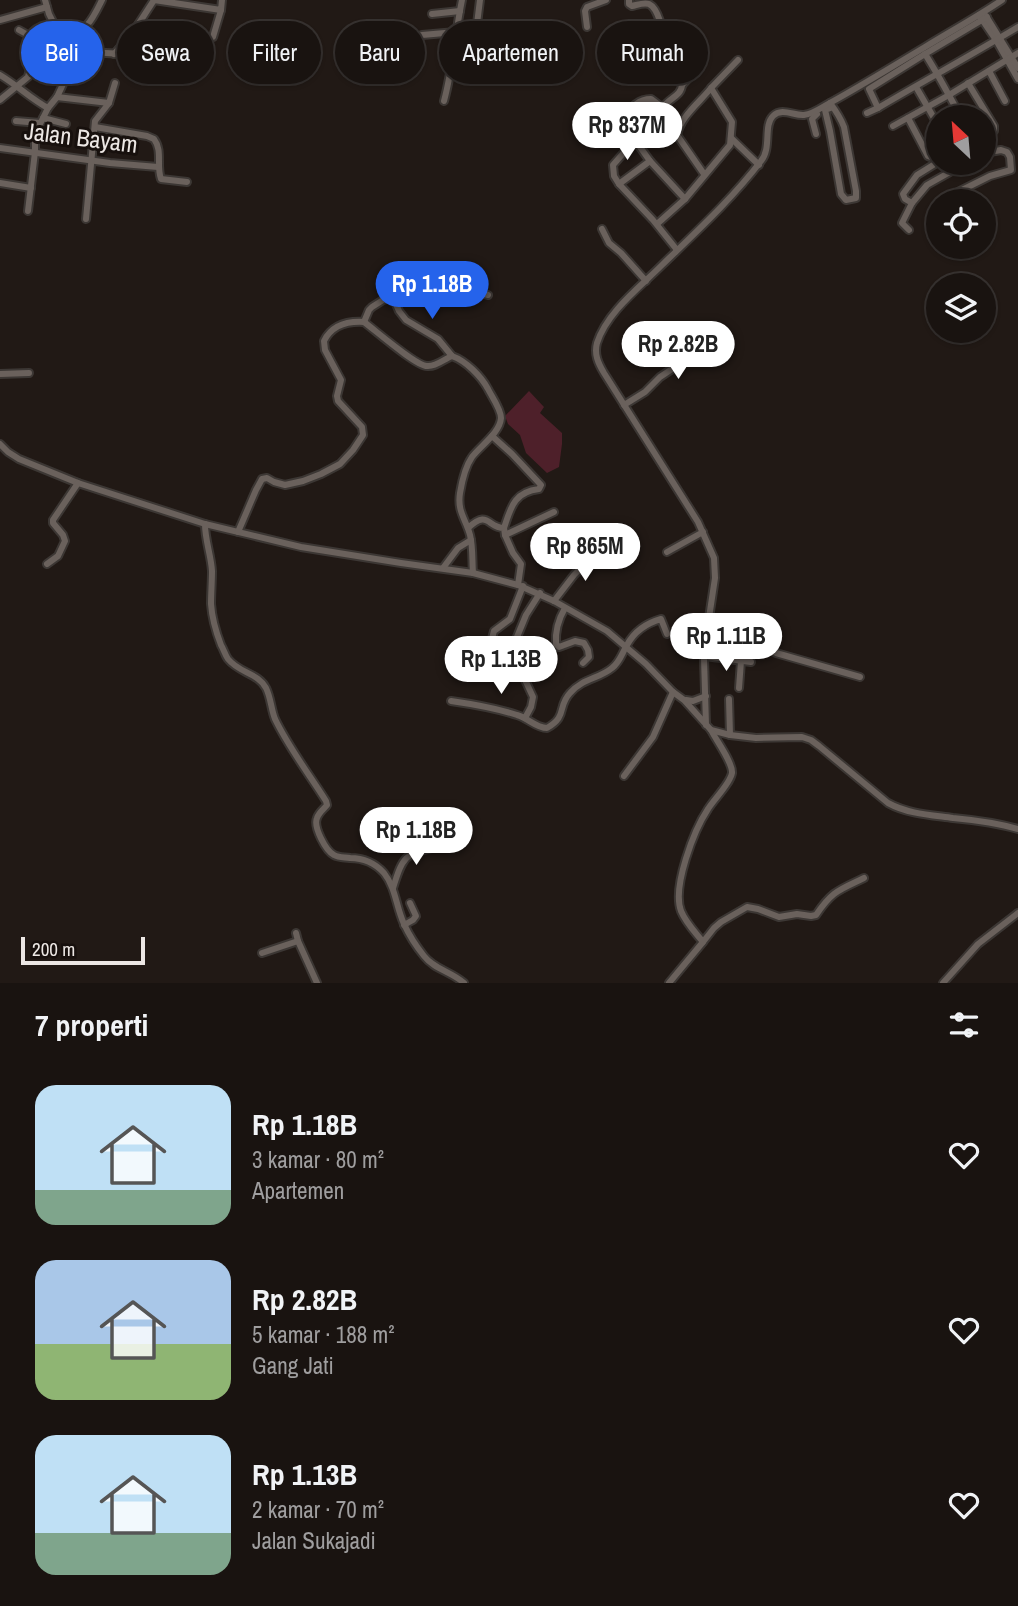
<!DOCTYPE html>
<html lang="id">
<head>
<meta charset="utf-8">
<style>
	body { margin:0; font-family:"Archivo Narrow",sans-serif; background:#26201e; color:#f1f3f6; height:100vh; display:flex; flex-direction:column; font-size:26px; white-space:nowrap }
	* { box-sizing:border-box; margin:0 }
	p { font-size:23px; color:#9f9e9f }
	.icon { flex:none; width:38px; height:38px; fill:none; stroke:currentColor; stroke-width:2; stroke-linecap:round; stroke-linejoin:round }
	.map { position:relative; height:983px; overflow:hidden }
	.panel { display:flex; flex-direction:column; background:#191310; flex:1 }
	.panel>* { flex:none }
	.top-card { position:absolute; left:21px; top:21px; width:976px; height:63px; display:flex; gap:14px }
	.needle { width:46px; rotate:334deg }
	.buttons { position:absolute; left:926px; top:105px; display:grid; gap:14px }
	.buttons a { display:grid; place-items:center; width:70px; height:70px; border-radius:50%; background:#191310; box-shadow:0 2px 5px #0004,0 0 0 2px #373230; font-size:35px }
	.scale { position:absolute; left:21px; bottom:18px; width:124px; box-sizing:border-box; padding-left:7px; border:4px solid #ece7e4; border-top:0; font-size:19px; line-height:24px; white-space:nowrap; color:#ece7e4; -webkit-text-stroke:5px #17100d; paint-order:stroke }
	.price { position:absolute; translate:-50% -60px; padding:0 16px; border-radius:24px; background:#fff; color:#222; font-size:23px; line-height:46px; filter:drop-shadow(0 2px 4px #0008) }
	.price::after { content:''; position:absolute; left:50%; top:42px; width:21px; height:16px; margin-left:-10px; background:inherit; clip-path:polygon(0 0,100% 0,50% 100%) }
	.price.selected { background:#2563eb; color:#fff }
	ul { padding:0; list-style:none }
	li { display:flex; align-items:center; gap:21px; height:175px; padding:0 35px }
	li span { display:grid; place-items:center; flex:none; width:196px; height:140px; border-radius:21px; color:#555 }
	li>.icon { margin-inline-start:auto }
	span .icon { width:84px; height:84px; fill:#fffc; stroke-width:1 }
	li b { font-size:30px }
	h2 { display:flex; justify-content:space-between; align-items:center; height:84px; padding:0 35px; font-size:30px }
	.pill { padding:0 24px; border-radius:32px; background:#191310; box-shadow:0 2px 5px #0004,0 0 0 2px #373230; font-size:24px; line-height:63px }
	.pill.selected { background:#2563eb; color:#fff }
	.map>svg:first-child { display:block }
	.water { fill:#4e202a }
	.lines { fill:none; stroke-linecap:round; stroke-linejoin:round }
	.minor-casing { stroke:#3c3734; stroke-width:10 }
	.minor { stroke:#6a615c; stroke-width:6 }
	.labels { text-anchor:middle; stroke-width:6; stroke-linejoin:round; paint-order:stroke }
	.street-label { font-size:24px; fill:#ece7e4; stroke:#17100d }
</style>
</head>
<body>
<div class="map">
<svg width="1018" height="983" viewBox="0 0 1018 983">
	<rect width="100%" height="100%" fill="#211915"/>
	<polygon class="water" points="529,391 544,407 540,413 562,433 562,444 559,467 547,473 526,453 520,435 508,424 505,416"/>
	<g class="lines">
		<defs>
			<g id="minor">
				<polyline points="45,0 49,14 58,32"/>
				<polyline points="154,0 221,10 222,0"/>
				<path d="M629,0V4L632,6C637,5 644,2 649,4C662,10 665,48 669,60C672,69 678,77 682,85C681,97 668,98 663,108L668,119L677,132"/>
				<polyline points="432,14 460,11"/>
				<polyline points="979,15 996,40 1018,79"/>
				<polyline points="986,16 1018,68"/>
				<polyline points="0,20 47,7"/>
				<polyline points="137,27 210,38 213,37 221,10"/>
				<polyline points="587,27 585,11 587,7 606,0"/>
				<polyline points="19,30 37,40"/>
				<polyline points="476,32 480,0"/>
				<polyline points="422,35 456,32"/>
				<polyline points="35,49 159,56 161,58 159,76"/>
				<polyline points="114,54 132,34 154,0"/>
				<polyline points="925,54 987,17"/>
				<polyline points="989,71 1005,101"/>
				<path d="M0,75C17,85 31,99 48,108"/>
				<polyline points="968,83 994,126 994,131 984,137"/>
				<polyline points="682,85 695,71 697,61 700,57"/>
				<polyline points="916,87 938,125"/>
				<polyline points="57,97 64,82 65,50"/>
				<path d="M0,100L28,77L37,40C53,28 74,37 87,25C93,19 98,8 102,0"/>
				<path d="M444,101C453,68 455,34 462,0"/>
				<path d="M830,103C836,111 841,119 844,127L856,191V198L846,200L841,194L830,131L825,110L833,107"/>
				<polyline points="867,113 878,108"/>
				<path d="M961,117C949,96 938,74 925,54L869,89L878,108C917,85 957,63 996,40L1018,27"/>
				<polyline points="43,118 66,124"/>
				<polyline points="908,118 928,156 933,158 938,156"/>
				<polyline points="16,121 40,123"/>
				<polyline points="893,126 949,95 1018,53"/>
				<path d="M95,127L147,136L154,139C163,151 156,165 161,179L187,182"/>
				<path d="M605,134C606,133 614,127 615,127C627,116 633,99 651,99L663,108"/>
				<polyline points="816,134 812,119 817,114"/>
				<polyline points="731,138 759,165"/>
				<polyline points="0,148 110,163 158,167"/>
				<polyline points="938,162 917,175 903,194 905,199 912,203 927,185 966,163"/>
				<path d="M704,174L677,135C681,116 699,103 711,88"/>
				<polyline points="0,183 31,188"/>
				<polyline points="619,184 650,161"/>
				<polyline points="956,193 990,176 1011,170 1010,157 1007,152 1001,150 984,153"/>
				<polyline points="28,211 35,152 35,134 48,108 57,97 109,103"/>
				<polyline points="86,219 95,121 109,103 115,83"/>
				<polyline points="657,224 685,199 730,145 732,122 711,88 738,60"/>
				<polyline points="602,229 609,243 621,253 646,281"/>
				<polyline points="909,230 902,223 912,203"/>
				<polyline points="677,250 653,220 619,184 614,176 613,165 635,140 650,161 685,199"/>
				<polyline points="393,297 399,311 406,320 438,339 452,356"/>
				<polyline points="0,374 29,373"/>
				<polyline points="624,405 645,392 660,377 675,367 697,357 730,346"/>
				<path d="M492,436L512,454L541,485L539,489C514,492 511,507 504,528"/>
				<path d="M0,444L8,452L19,459L78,483L205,524L301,547L401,563L473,573L518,585L554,601L607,631L646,664L673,692L684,700L711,730L730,735L756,738L802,737L811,740L819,746L888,803C908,814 931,815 953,818C974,820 997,823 1018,829"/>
				<path d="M205,524C205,540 211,555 212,571C212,582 211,593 211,604C212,618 216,632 221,645C224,650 225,655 228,659C239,673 258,673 266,688C271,698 271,709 275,719C289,748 309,774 326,801L327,805C324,809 319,812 317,818C313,827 326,851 334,855C339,858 345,857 350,858C364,858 375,863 384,873C396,888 396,907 404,924C409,935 416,946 424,956C434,969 452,972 464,983"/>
				<path d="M468,528C489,509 487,528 504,528L505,535L554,512"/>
				<path d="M238,532L256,490L262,479L267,478L274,482L285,485L303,481L321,474L340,464L353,450L363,435L362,427L338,401L337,396L341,380L325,350L324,341C332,325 347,321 364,322"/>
				<polyline points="505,535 513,553 521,564 518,585"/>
				<polyline points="667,552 703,532"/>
				<polyline points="47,564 58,556 65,541 63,535 53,523 53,520 78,483"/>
				<polyline points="443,568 458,548 471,540"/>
				<path d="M473,573C472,560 473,547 470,535C466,519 457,512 460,493C462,481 465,467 472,457C480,446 500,433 501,418C501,409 492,397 488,389C481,376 466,361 452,356C444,359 436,367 427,366C416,366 375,330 364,322L369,310L372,307L383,300L393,297L416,280L429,274L437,276L471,290L488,295"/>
				<polyline points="554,601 574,575 599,550"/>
				<path d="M565,608C558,620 555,630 556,644L559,647L575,641L584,643L588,650L589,657L583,663"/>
				<polyline points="707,629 752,639 776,653 860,677"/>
				<polyline points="472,653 494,667"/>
				<polyline points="705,656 751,662"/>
				<polyline points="486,661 494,631 510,619 523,586"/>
				<polyline points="739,688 741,661"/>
				<polyline points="729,699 730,735"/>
				<polyline points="686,700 693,701 706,696"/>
				<path d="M451,701C472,704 496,708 517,715C528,718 536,728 547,728C568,716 557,707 570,693C583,678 599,679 612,668C620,662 622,653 627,645C634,632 647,623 661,619L667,634"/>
				<polyline points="525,718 531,707 533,697 520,669 517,637 526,615 540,593"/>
				<path d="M706,725L704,658L707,631L715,578L714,558L698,522L604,373C598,363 594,354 597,343C607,312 640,287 662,265C696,232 732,199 761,161C772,148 763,126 773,116C782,107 794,116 804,115C813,114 821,108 828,104C861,86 893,66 925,47C951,31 977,17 1002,0"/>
				<polyline points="624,776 653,737 673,692"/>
				<path d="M393,888C404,853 405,855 439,846"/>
				<polyline points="404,925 413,920 416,916 410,903"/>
				<polyline points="296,933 298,941 317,983"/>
				<path d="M703,942L714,928L721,922L747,907L758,909L779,917L797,914L811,916L816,915C832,891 839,890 864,878"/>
				<polyline points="262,953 298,941"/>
				<path d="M669,983L703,942C695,932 686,923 681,911C672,887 694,830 708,809C714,799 730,784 732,773C733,763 716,740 711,730"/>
				<polyline points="943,983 978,944 1018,913"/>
			</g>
		</defs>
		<use href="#minor" class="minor-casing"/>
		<use href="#minor" class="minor"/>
	</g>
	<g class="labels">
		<g class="street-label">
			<text transform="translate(81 138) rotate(7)" y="8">Jalan Bayam</text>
		</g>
	</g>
</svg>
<div class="buttons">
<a><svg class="needle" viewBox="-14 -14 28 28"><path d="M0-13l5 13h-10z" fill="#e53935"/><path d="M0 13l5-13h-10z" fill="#9f9e9f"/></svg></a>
<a><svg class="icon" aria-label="locate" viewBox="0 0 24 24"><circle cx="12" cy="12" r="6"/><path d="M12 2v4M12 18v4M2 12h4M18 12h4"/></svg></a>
<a><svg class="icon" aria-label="layers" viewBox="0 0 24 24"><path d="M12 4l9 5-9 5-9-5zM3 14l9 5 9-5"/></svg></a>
</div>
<div class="scale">200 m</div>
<b class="price" style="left:627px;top:162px">Rp 837M</b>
<b class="price selected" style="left:432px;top:321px">Rp 1.18B</b>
<b class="price" style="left:678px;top:381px">Rp 2.82B</b>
<b class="price" style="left:585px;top:583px">Rp 865M</b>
<b class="price" style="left:726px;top:673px">Rp 1.11B</b>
<b class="price" style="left:501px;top:696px">Rp 1.13B</b>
<b class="price" style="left:416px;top:867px">Rp 1.18B</b>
<div class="top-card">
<a class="pill selected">Beli</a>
<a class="pill">Sewa</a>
<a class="pill">Filter</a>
<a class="pill">Baru</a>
<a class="pill">Apartemen</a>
<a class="pill">Rumah</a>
</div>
</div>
<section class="panel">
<h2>7 properti<svg class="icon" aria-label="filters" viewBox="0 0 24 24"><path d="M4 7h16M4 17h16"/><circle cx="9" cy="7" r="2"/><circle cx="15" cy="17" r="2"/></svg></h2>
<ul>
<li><span style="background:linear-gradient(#bfe0f5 75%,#7fa58c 0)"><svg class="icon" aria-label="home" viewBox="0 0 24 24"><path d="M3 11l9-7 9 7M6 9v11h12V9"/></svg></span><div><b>Rp 1.18B</b><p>3 kamar · 80 m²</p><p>Apartemen</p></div><svg class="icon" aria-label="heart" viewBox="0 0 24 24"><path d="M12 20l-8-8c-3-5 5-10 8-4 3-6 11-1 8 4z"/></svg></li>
<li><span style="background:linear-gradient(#a9c7e8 60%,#8fb573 0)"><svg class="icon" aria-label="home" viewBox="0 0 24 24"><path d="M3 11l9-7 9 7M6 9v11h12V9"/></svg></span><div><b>Rp 2.82B</b><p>5 kamar · 188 m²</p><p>Gang Jati</p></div><svg class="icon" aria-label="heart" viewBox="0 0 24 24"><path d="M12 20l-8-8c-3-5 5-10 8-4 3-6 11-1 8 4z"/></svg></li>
<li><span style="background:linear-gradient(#bfe0f5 70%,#7fa58c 0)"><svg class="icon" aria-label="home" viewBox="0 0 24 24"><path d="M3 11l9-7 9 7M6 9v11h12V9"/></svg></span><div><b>Rp 1.13B</b><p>2 kamar · 70 m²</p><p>Jalan Sukajadi</p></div><svg class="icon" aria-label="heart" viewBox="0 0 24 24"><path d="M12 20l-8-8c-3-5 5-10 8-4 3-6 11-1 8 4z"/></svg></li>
</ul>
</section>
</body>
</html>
